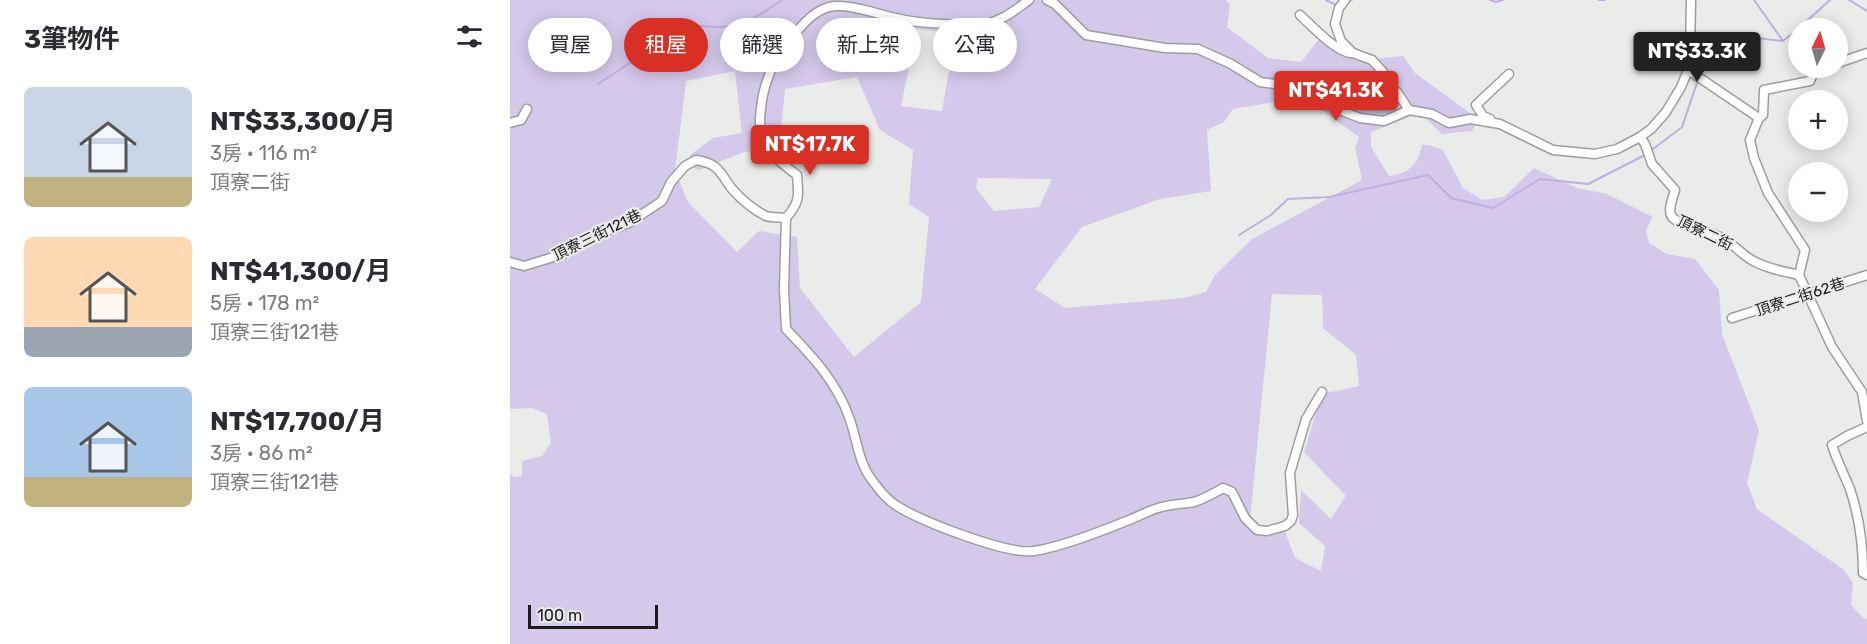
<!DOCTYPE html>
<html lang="zh-TW">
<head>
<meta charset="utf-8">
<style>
	body { margin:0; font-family:Rubik,"Noto Sans TC",sans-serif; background:#f2f2f3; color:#2b2b33; height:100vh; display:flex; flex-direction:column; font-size:22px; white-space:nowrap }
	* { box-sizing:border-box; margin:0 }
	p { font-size:20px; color:#7c7c81 }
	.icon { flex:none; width:33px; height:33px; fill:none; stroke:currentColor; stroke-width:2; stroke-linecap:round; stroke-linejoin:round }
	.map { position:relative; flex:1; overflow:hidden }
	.sheet { display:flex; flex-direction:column; background:#fff; width:510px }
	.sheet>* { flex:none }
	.top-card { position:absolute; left:18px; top:18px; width:570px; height:54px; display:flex; gap:12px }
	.needle { width:39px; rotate:5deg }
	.fabs { position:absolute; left:1278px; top:18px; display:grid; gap:12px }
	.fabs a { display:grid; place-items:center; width:60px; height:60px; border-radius:50%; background:#fff; box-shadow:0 3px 15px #0003; font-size:30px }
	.scale { position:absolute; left:18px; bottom:15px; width:130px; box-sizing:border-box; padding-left:6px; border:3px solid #1c1d1c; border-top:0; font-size:16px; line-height:21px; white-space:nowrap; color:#1c1d1c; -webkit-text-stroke:4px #eaece9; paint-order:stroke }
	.price { position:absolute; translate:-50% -51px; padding:0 14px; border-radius:6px; background:#d93025; color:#fff; font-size:20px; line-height:39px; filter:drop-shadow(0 2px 3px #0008) }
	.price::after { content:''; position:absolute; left:50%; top:36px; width:18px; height:14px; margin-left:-9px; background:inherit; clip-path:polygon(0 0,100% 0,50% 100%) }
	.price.current { background:#222; color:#fff }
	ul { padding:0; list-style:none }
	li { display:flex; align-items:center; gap:18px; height:150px; padding:0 24px }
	li span { display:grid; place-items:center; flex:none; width:168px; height:120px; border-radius:9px; color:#555 }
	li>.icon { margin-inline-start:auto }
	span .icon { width:72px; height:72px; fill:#fffc; stroke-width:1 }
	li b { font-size:26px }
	h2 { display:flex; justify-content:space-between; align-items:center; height:72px; padding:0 24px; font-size:26px }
	.tag { padding:0 21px; border-radius:27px; background:#fff; box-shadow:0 3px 15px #0003; font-size:21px; line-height:54px }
	.tag.current { background:#d93025; color:#fff }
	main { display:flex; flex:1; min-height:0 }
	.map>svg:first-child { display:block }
	.green { fill:#d4c9eb; fill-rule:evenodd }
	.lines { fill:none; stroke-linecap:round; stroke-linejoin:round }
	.stream { stroke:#bfaee0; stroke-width:2 }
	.street-casing { stroke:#9c9e9c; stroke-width:11 }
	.street { stroke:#fff; stroke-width:8 }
	.labels { text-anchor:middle; stroke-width:4.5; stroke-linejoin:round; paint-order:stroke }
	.street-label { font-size:15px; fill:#1c1d1c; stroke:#eaece9 }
</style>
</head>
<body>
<main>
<section class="sheet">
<h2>3筆物件<svg class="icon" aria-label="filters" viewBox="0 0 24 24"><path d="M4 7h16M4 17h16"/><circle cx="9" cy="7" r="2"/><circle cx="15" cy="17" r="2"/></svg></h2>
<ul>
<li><span style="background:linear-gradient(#c9d6e8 75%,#c2b280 0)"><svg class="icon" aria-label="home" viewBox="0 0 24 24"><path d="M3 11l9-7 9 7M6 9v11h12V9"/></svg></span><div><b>NT$33,300/月</b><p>3房 · 116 m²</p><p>頂寮二街</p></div></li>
<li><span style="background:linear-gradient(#ffd9b3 75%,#9aa5b1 0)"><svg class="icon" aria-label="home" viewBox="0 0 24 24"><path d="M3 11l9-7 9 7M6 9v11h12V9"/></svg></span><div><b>NT$41,300/月</b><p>5房 · 178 m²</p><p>頂寮三街121巷</p></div></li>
<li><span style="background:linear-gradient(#a9c7e8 75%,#c2b280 0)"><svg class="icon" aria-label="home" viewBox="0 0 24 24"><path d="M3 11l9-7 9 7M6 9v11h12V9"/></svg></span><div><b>NT$17,700/月</b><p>3房 · 86 m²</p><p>頂寮三街121巷</p></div></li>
</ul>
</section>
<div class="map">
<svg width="1357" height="644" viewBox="0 0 1357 644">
	<rect width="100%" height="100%" fill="#eaece9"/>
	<path class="green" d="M0,0H716L720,5L717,27L758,58L791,62L809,39L853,60L893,56L905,73L968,119L962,131L932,134L910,113L861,132V147L879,176C899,173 907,166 912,145H919L933,150L953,188L972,200L994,197L1024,168L1067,188L1097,194L1143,217L1136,230L1139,243L1157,254L1185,259L1209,290L1212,334L1249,430L1237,483L1247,509L1334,570L1343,583L1341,605L1353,618L1357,619V644H0V474L4,477L12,476V461L32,456L41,443L37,414L22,408L0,409ZM407,29L463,36L466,50L439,71L432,111L391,106ZM225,71L232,133L203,138L180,155L179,166L189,170L234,152L269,149L275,89L347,77L370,130L403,150L399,204L419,217L411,302L344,357L290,288L287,237L249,231L227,252L178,202L165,171L176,81ZM794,97L849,137L845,148L852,180L742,239L705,275L696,292L674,298L555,308L525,289L572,227L650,199L701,191L697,130L714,122L723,109ZM468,178L542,179L529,207L484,211L466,188ZM762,294L812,295L813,328L846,355L849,386L812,394L794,452L836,496L821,519L791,490L789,523L815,546L811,571L785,558L772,523L739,530Z"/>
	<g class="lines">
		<g class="stream">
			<polyline points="816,0 826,5"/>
			<polyline points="980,0 986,2 993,0"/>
			<polyline points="1089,0 1095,0"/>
			<polyline points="1244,0 1273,41 1288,29"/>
			<polyline points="1339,0 1357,11"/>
			<polyline points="835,4 842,0"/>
			<polyline points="1289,28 1320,0"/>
			<polyline points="1187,71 1186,51 1247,38 1273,41"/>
			<path d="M88,84L138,51L166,25C182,24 198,28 213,27C237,25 252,13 272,0"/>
			<polyline points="1139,152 1172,127 1188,80"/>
			<polyline points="729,235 761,215 778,199 819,197 918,175 941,198 983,208 1030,179 1078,184 1135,155"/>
		</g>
		<defs>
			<g id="street">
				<polyline points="537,0 545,4 576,35 655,48 688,49 721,64 750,82 765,84 786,81 804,89 827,109 850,118 874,121 899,110 922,114 939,123 960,119 990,124 1043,150 1085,154 1107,149 1130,137 1141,129 1156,112 1171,87 1178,70 1180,53 1181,0"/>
				<polyline points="835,0 829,8 825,24 831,41 843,53 862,60 873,72 877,85 887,92 899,110"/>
				<path d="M790,15C802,26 824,50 840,53"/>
				<polyline points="1328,63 1357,53"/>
				<polyline points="1178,70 1249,118 1240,140 1244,158 1258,193 1295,250 1289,275 1322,347 1352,392 1357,421"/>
				<path d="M1249,118L1253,115L1254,90L1300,81C1303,72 1306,70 1315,68"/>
				<polyline points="980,119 973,116 966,105 999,74"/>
				<polyline points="0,123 11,120 17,109"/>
				<path d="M1130,137L1135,144L1142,164L1165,190C1163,198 1157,210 1162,217C1170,226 1198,231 1210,237C1223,243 1229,252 1240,259C1255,268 1272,271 1289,275"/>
				<path d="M276,218L274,289L276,329C302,356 326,381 339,417C347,438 348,462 362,480C369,490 377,500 387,506C411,521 497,555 524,551C552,547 592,531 619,520C629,516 638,511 648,508C660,504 673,504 684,502C694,499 704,493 713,488L722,492L735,518L747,530L757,531L775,526L781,521L783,515L780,473L796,419L812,392"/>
				<path d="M0,262L14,266L37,259L58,252L76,238L119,223L152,201L161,182L175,166L186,160C210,164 209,172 222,189C231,199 244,210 256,216C262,218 270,217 276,218C290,202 289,196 287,175C252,149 245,139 253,95C258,72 270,48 287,31C296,21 305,11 319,7C337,3 364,13 381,17C405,23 429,24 454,25C461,25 469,26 476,24C494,20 505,10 519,0"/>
				<polyline points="1222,318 1357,275"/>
				<path d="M1357,427L1337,436L1322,445C1327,461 1334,474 1340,489C1349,516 1353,546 1353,573L1357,575"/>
			</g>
		</defs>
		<use href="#street" class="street-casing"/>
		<use href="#street" class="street"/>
	</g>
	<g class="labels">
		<g class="street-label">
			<text transform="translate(1195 233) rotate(26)" y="5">頂寮二街</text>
			<text transform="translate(87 235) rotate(-26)" y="5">頂寮三街121巷</text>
			<text transform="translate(1290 297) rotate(-18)" y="5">頂寮二街62巷</text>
		</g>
	</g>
</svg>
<div class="fabs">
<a><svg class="needle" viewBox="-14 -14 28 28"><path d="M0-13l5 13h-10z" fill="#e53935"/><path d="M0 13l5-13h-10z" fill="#7c7c81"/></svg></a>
<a>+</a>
<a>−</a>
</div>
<div class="scale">100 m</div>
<b class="price current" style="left:1187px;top:83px">NT$33.3K</b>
<b class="price" style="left:826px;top:122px">NT$41.3K</b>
<b class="price" style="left:300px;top:176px">NT$17.7K</b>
<div class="top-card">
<a class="tag">買屋</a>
<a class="tag current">租屋</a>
<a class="tag">篩選</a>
<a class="tag">新上架</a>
<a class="tag">公寓</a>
</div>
</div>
</main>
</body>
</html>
